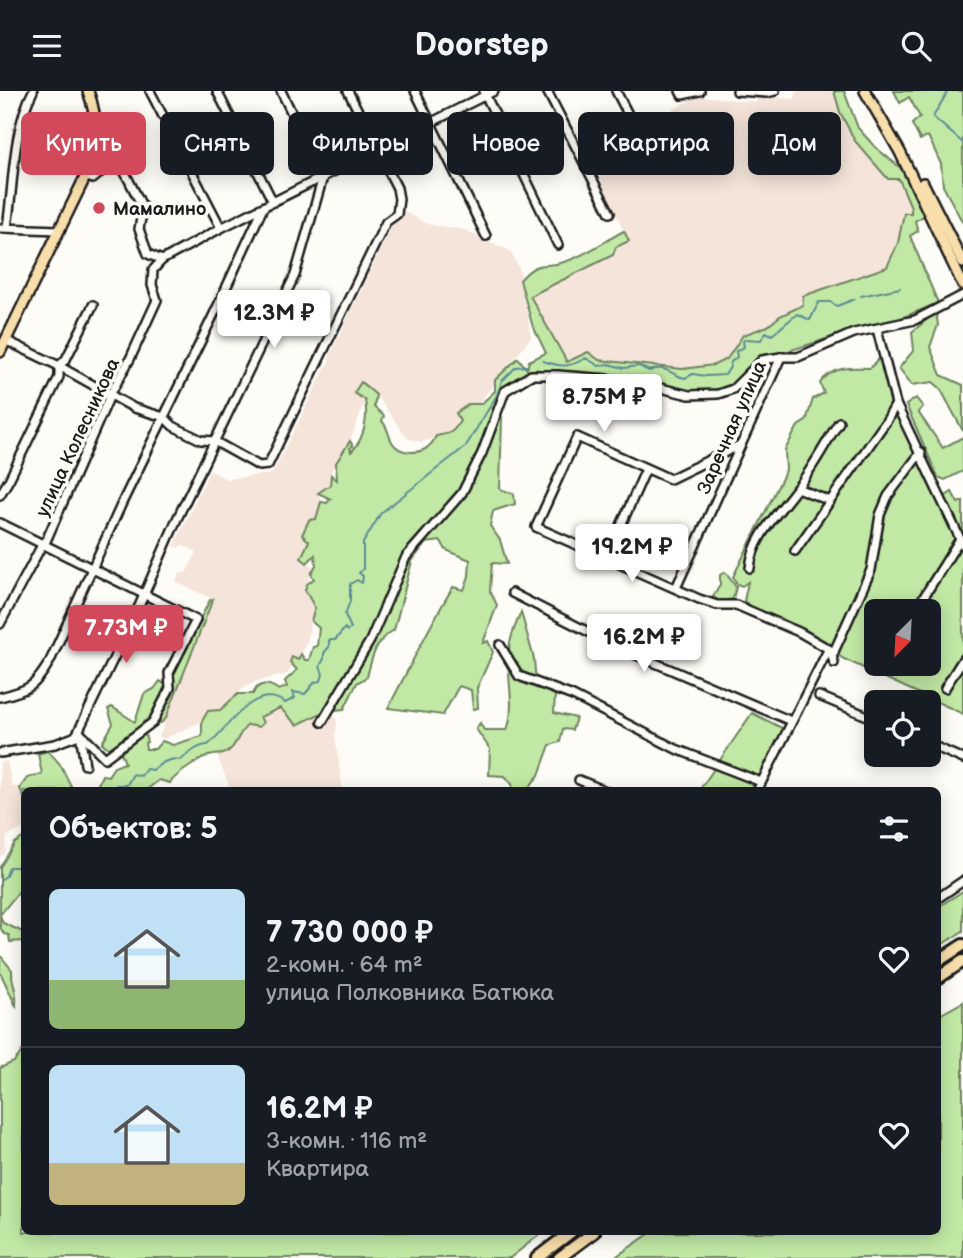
<!DOCTYPE html>
<html lang="ru">
<head>
<meta charset="utf-8">
<style>
	body { margin:0; font-family:"Balsamiq Sans",sans-serif; background:#242831; color:#f1f3f6; height:100vh; display:flex; flex-direction:column; font-size:26px; white-space:nowrap }
	* { box-sizing:border-box; margin:0 }
	p { font-size:23px; color:#9ea1a6 }
	.icon { flex:none; width:38px; height:38px; fill:none; stroke:currentColor; stroke-width:2; stroke-linecap:round; stroke-linejoin:round }
	.map { position:relative; flex:1; overflow:hidden }
	.drawer { position:absolute; left:21px; top:696px; width:920px; height:448px; display:flex; flex-direction:column; background:#171b24; border-radius:10px; box-shadow:0 4px 18px #0003 }
	.drawer>* { flex:none }
	.guide { position:absolute; left:21px; top:21px; width:922px; height:63px; display:flex; gap:14px }
	.needle { width:46px; rotate:204deg }
	.controls { position:absolute; left:864px; top:508px; display:grid; gap:14px }
	.controls a { display:grid; place-items:center; width:77px; height:77px; border-radius:10px; background:#171b24; box-shadow:0 4px 18px #0003; font-size:35px }
	.price { position:absolute; translate:-50% -60px; padding:0 16px; border-radius:7px; background:#fff; color:#222; font-size:23px; line-height:46px; filter:drop-shadow(0 2px 4px #0008) }
	.price::after { content:''; position:absolute; left:50%; top:42px; width:21px; height:16px; margin-left:-10px; background:inherit; clip-path:polygon(0 0,100% 0,50% 100%) }
	.price.selected { background:#d1495b; color:#fff }
	ul { padding:0; list-style:none }
	li { display:flex; align-items:center; gap:21px; height:175px; padding:0 28px }
	li+li { border-top:2px solid #363941 }
	li span { display:grid; place-items:center; flex:none; width:196px; height:140px; border-radius:10px; color:#555 }
	li>.icon { margin-inline-start:auto }
	span .icon { width:84px; height:84px; fill:#fffc; stroke-width:1 }
	li b { font-size:30px }
	h2 { display:flex; justify-content:space-between; align-items:center; height:84px; padding:0 28px; font-size:30px }
	.tag { padding:0 24px; border-radius:10px; background:#171b24; box-shadow:0 4px 18px #0003; font-size:24px; line-height:63px }
	.tag.selected { background:#d1495b; color:#fff }
	header { display:flex; justify-content:space-between; align-items:center; height:91px; padding:0 28px; background:#171b24; font-size:32px; font-weight:600 }
	.map>svg:first-child { display:block }
	.built { fill:#f4e4d9 }
	.green { fill:#c1e9a5; stroke:#6e8260; stroke-width:2; fill-rule:evenodd }
	.lines { fill:none; stroke-linecap:round; stroke-linejoin:round }
	.stream { stroke:#5d8b96; stroke-width:2 }
	.minor-casing { stroke:#1c1c1c; stroke-width:12 }
	.major-casing { stroke:#1c1c1c; stroke-width:14 }
	.highway-casing { stroke:#1c1c1c; stroke-width:16 }
	.minor { stroke:#fdfcf7; stroke-width:7 }
	.major { stroke:#f8deab; stroke-width:9 }
	.highway { stroke:#f8deab; stroke-width:10 }
	.poi-dot { fill:#d1495b; stroke:#fdfcf7; stroke-width:2.5 }
	.labels { text-anchor:middle; stroke-width:7; stroke-linejoin:round; paint-order:stroke }
	.poi-label { font-size:19px; font-weight:bold; fill:#1c1c1c; stroke:#fdfcf7; text-anchor:start }
	.street-label { font-size:19px; fill:#1c1c1c; stroke:#fdfcf7 }
</style>
</head>
<body>
<header><svg class="icon" aria-label="menu" viewBox="0 0 24 24"><path d="M4 6h16M4 12h16M4 18h16"/></svg>Doorstep<svg class="icon" aria-label="search" viewBox="0 0 24 24"><circle cx="10" cy="10" r="6"/><path d="M15 15l6 6"/></svg></header>
<div class="map">
<svg width="963" height="1167" viewBox="0 0 963 1167">
	<rect width="100%" height="100%" fill="#fdfcf7"/>
	<filter id="ink" filterUnits="userSpaceOnUse"><feTurbulence type="fractalNoise" baseFrequency=".0143" numOctaves="2"/><feDisplacementMap in="SourceGraphic" scale="14" xChannelSelector="R" yChannelSelector="G"/><feConvolveMatrix kernelMatrix="1 2 1 2 8 2 1 2 1" color-interpolation-filters="sRGB"/></filter>
	<g filter="url(#ink)">
		<g class="built">
			<polygon points="796,0 834,0 840,21 855,50 898,88 911,116 911,122 904,122 898,152 887,176 804,205 803,214 780,225 768,235 743,244 727,268 714,274 682,278 599,268 567,272 563,268 530,204 628,150 595,76 600,74 598,69 615,61 612,50 699,5 756,11 758,5 795,8"/>
			<polygon points="400,118 427,133 464,139 510,160 520,179 531,246 480,311 450,343 421,351 407,347 376,304 360,292 361,306 365,309 351,348 332,378 330,394 318,402 321,411 307,457 301,467 314,476 305,499 315,517 311,526 307,551 298,569 292,567 293,572 288,583 257,590 243,597 227,614 220,619 208,620 202,630 164,648 159,646 213,508 176,491 179,483 186,482 197,461 182,454 178,457 174,455 210,379 226,388 272,383 329,270 330,264"/>
			<polygon points="280,617 297,634 325,620 334,623 337,633 335,646 343,700 231,700 215,659 248,634"/>
			<polygon points="7,670 12,695 20,697 24,707 24,737 7,745 5,762 0,766 0,672"/>
		</g>
		<g class="green">
			<path d="M834,0H844L858,37L875,56L903,79L919,108L925,124L915,130L918,140L910,145L938,212L891,231L870,234L776,264L762,265L733,294L716,301L696,302L609,284L538,282L536,278C513,286 503,294 494,319L502,326L500,398L514,403L515,413L493,420L490,435L500,449L507,473L492,472L490,500L497,514L483,552L488,550L493,561L477,597L478,617L473,618L471,599L459,595L443,624L388,617C410,576 429,535 453,496L464,499L469,485L470,469L446,459L441,450L426,452L412,470L394,539C375,550 372,566 367,586L357,592L344,618L325,620L297,634L280,617L260,626L263,632L259,636L248,634C237,642 237,658 223,663C221,664 214,663 212,664C202,666 175,684 170,692L159,689L145,700H83L96,698L102,684L108,685L114,676L125,672L118,654L110,658L102,652L113,633L108,618L112,616L135,631L144,603L154,598L160,590L168,595L169,582L193,535L199,530L210,509L213,508L166,627L161,632L149,628L142,632L147,651L145,652L146,658H155L162,650L173,654L202,645V630L208,620L220,619L238,603H253C258,590 269,592 279,599L287,596L285,590L297,579L290,571L292,566L298,569L301,563L305,569H309L313,556L317,555L319,537L311,530L315,517L305,499L307,493L314,488L311,483L316,474L315,464L307,472L301,467L309,450L302,444L309,429L316,428L321,411L327,412L331,408L318,402L330,394L331,384L337,389L336,372L350,350L353,355L350,357L351,361C365,348 368,326 365,309L354,302L361,291L376,304L374,316L384,325L382,330C388,336 388,344 392,351C399,363 420,364 429,355C432,353 434,349 436,345C451,342 452,343 460,330L456,322L469,313H481L495,300V289L518,267L527,278L529,270L546,262L532,233L520,189C539,167 543,178 564,171C583,166 606,149 624,140L629,150L616,156L613,164L530,205L567,271L588,261L599,269L682,278L714,274L727,268L743,244L768,235L780,225L803,214V205L887,176L898,152L904,122H911V116L899,88H888L855,50L840,21Z"/>
			<polygon points="894,0 963,0 963,132 943,95 941,73 928,45 920,49 912,33 920,26 909,6 900,12"/>
			<polygon points="936,221 938,234 930,256 941,284 963,294 963,340 940,297 933,291 912,294 899,277 914,259 912,241"/>
			<path d="M879,268L894,291L898,310L944,406L952,401L958,412L963,410V623L844,568L792,535L754,519L744,510L748,491L742,495L737,493L733,486L786,379L785,359L798,335L806,330L813,308L824,302L820,292C833,275 851,276 870,277ZM877,520H929V572H877Z"/>
			<polygon points="916,307 923,316 918,321 943,357 963,346 963,380 945,389 938,386 906,314"/>
			<polygon points="725,481 736,496 733,508 720,510 713,506 720,494 720,484"/>
			<path d="M521,521L534,568L536,592L555,603L554,622L576,627L572,639L563,638L560,651L550,654L539,684L526,700H513L512,693L505,685L489,684L490,658L476,638L480,632L484,639H507C517,611 504,581 510,552C512,541 517,531 521,521Z"/>
			<polygon points="752,622 784,638 754,700 699,700"/>
			<path d="M47,660C64,673 63,683 74,700H24V707L20,697L27,687L42,683L38,663Z"/>
			<polygon points="24,746 24,794 0,824 3,832 23,841 24,850 10,851 9,844 4,843 0,836 0,776 15,752"/>
			<polygon points="963,800 963,840 938,856 938,816"/>
			<path d="M0,864L12,879C11,895 18,897 16,915L0,881Z"/>
			<polygon points="963,911 963,1167 614,1167 652,1141 938,1141 938,925"/>
			<polygon points="24,958 24,1141 543,1141 510,1167 0,1167 0,977 14,971"/>
		</g>
		<g class="lines">
			<g class="stream">
				<polyline points="948,0 933,26 963,52"/>
				<polyline points="861,205 900,197"/>
				<path d="M543,270C561,276 569,277 586,267L599,275L608,273L624,277L639,275L649,280C668,273 669,284 685,287L693,283L706,285L725,284L730,276L731,271L737,266L736,260L744,256L743,250L746,248L761,249L766,241L772,244L797,223L810,229L819,211H830L837,215L855,208"/>
				<path d="M112,700L117,694H127L133,683L141,685L146,678L153,679C161,672 170,666 181,669C187,663 199,654 208,654C228,637 255,590 285,612L295,607L293,601L305,603L315,591L321,590L323,583L320,575L324,568V562L329,556V549H335L345,537L347,540L351,537L345,524L350,510V493L357,489L362,492L363,485L359,482L363,478V452L381,422L466,355L497,304L502,290L516,276L527,275"/>
				<polyline points="0,789 6,785 9,776 24,776"/>
			</g>
			<defs>
				<g id="minor">
					<polyline points="150,0 221,137"/>
					<polyline points="217,0 273,111"/>
					<polyline points="281,0 323,86"/>
					<polyline points="415,0 486,145"/>
					<polyline points="547,0 610,122"/>
					<polyline points="616,0 630,27"/>
					<polyline points="680,0 682,4 700,0"/>
					<polyline points="737,0 767,2 775,0"/>
					<polyline points="484,1 558,154"/>
					<polyline points="87,86 93,88 99,83 109,61 116,64 143,117 139,138 148,163 162,169"/>
					<path d="M7,136C14,92 12,40 33,0"/>
					<polyline points="0,137 60,139"/>
					<polyline points="877,238 896,313 963,454"/>
					<polyline points="5,249 59,275 134,317 164,326 173,335 201,349 214,350 259,375 268,374 386,131 397,123 399,108 397,97 348,0"/>
					<polyline points="740,354 670,388 577,346 536,436 699,508 717,514 736,514 799,541 834,561"/>
					<polyline points="797,397 830,410"/>
					<polyline points="0,404 9,389 59,286 59,275 66,268 93,214"/>
					<polyline points="0,432 196,529 169,582 170,597 153,631 105,667 80,642 76,644"/>
					<polyline points="795,460 887,329 896,313"/>
					<polyline points="607,466 646,378"/>
					<path d="M750,477C753,445 779,422 797,397C813,377 825,353 839,331"/>
					<polyline points="676,497 781,266"/>
					<polyline points="512,502 618,556 791,630"/>
					<polyline points="915,520 960,448"/>
					<polyline points="0,533 43,452 46,450 111,302 130,268 157,209 152,194 153,179 162,169 221,137 494,0"/>
					<polyline points="500,554 519,585 573,605 676,658 761,691"/>
					<polyline points="834,572 832,565 871,479 880,424 888,405 921,361"/>
					<polyline points="945,597 963,568"/>
					<polyline points="819,605 877,629"/>
					<path d="M0,606C29,599 35,596 50,570L122,412L214,223L263,117"/>
					<polyline points="322,631 370,550 406,466 462,402 482,362 505,300 531,284 558,284 632,290 689,304 718,303 733,298 762,269 781,266 798,266 854,242 915,229 963,204"/>
					<polyline points="80,642 85,674"/>
					<polyline points="929,653 963,668"/>
					<polyline points="0,662 55,653 76,645 140,513 176,430 295,184 323,86"/>
					<polyline points="579,689 606,700"/>
					<polyline points="757,700 828,559"/>
					<polyline points="938,807 963,790"/>
				</g>
				<g id="major">
					<polyline points="865,0 900,61 963,194"/>
					<polyline points="923,92 963,172"/>
					<path d="M0,261L92,72C98,47 97,24 88,0"/>
				</g>
				<g id="highway">
					<polyline points="938,870 963,854"/>
					<polyline points="938,887 963,870"/>
					<polyline points="537,1167 571,1141"/>
					<polyline points="559,1167 594,1141"/>
				</g>
			</defs>
			<use href="#minor" class="minor-casing"/>
			<use href="#major" class="major-casing"/>
			<use href="#highway" class="highway-casing"/>
			<use href="#minor" class="minor"/>
			<use href="#major" class="major"/>
			<use href="#highway" class="highway"/>
		</g>
	</g>
	<circle class="poi-dot" cx="99" cy="117" r="7"/>
	<g class="labels">
		<g class="poi-label">
			<text x="113" y="124">Мамалино</text>
		</g>
		<g class="street-label">
			<text transform="translate(731 336) rotate(-66)" y="7">Заречная улица</text>
			<text transform="translate(77 346) rotate(-65)" y="7">улица Колесникова</text>
		</g>
	</g>
</svg>
<div class="controls">
<a><svg class="needle" viewBox="-14 -14 28 28"><path d="M0-13l5 13h-10z" fill="#e53935"/><path d="M0 13l5-13h-10z" fill="#9ea1a6"/></svg></a>
<a><svg class="icon" aria-label="locate" viewBox="0 0 24 24"><circle cx="12" cy="12" r="6"/><path d="M12 2v4M12 18v4M2 12h4M18 12h4"/></svg></a>
</div>
<b class="price" style="left:274px;top:259px">12.3M ₽</b>
<b class="price" style="left:604px;top:343px">8.75M ₽</b>
<b class="price" style="left:632px;top:493px">19.2M ₽</b>
<b class="price selected" style="left:126px;top:574px">7.73M ₽</b>
<b class="price" style="left:644px;top:583px">16.2M ₽</b>
<div class="guide">
<a class="tag selected">Купить</a>
<a class="tag">Снять</a>
<a class="tag">Фильтры</a>
<a class="tag">Новое</a>
<a class="tag">Квартира</a>
<a class="tag">Дом</a>
</div>
<section class="drawer">
<h2>Объектов: 5<svg class="icon" aria-label="filters" viewBox="0 0 24 24"><path d="M4 7h16M4 17h16"/><circle cx="9" cy="7" r="2"/><circle cx="15" cy="17" r="2"/></svg></h2>
<ul>
<li><span style="background:linear-gradient(#bfe0f5 65%,#8fb573 0)"><svg class="icon" aria-label="home" viewBox="0 0 24 24"><path d="M3 11l9-7 9 7M6 9v11h12V9"/></svg></span><div><b>7 730 000 ₽</b><p>2-комн. · 64 m²</p><p>улица Полковника Батюка</p></div><svg class="icon" aria-label="heart" viewBox="0 0 24 24"><path d="M12 20l-8-8c-3-5 5-10 8-4 3-6 11-1 8 4z"/></svg></li>
<li><span style="background:linear-gradient(#bfe0f5 70%,#c2b280 0)"><svg class="icon" aria-label="home" viewBox="0 0 24 24"><path d="M3 11l9-7 9 7M6 9v11h12V9"/></svg></span><div><b>16.2M ₽</b><p>3-комн. · 116 m²</p><p>Квартира</p></div><svg class="icon" aria-label="heart" viewBox="0 0 24 24"><path d="M12 20l-8-8c-3-5 5-10 8-4 3-6 11-1 8 4z"/></svg></li>
</ul>
</section>
</div>
</body>
</html>
